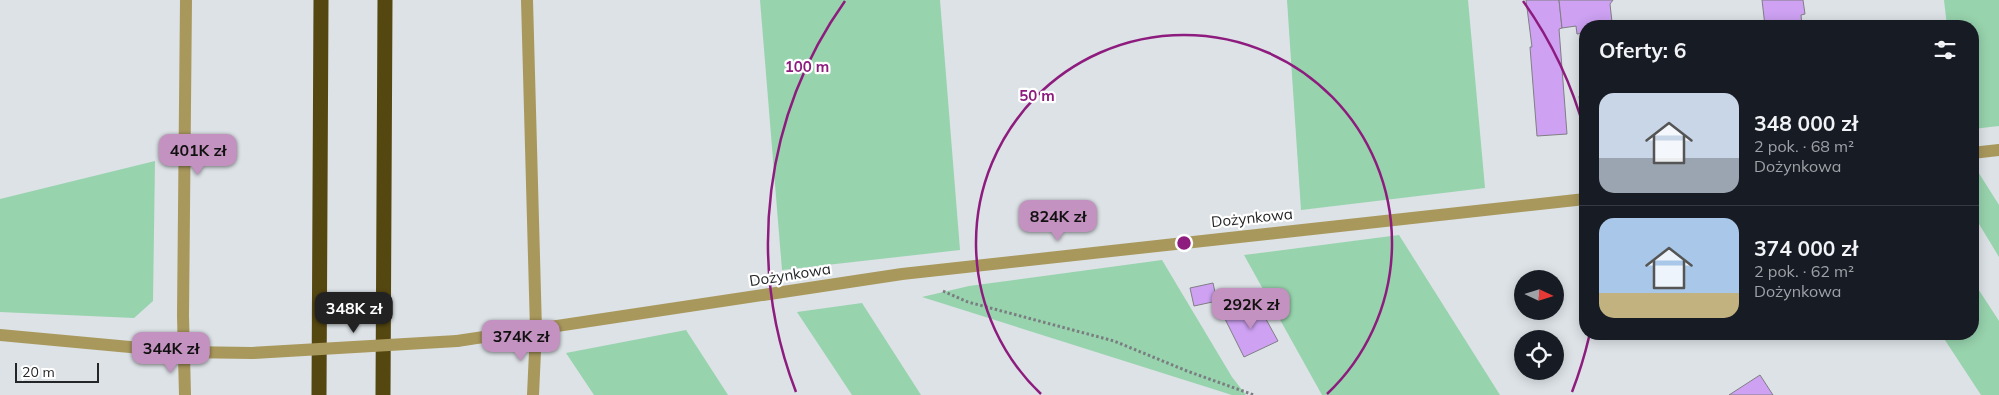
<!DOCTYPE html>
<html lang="pl">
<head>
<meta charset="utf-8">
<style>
	body { margin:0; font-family:Mulish,sans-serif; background:#242831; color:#f1f3f6; height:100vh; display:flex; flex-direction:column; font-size:19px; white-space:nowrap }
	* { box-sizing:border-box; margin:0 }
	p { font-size:16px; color:#9ea1a6 }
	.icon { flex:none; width:28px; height:28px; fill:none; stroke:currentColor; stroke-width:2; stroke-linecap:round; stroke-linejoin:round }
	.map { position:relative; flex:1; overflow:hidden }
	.sheet { position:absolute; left:1579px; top:20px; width:400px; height:320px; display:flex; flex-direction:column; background:#171b24; border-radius:20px; box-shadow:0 2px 12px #0003 }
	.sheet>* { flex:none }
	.needle { width:32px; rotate:94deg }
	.buttons { position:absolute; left:1514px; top:270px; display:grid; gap:10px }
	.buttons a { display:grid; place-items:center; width:50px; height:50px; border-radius:50%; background:#171b24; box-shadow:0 2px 12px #0003; font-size:25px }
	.scale { position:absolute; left:15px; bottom:12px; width:84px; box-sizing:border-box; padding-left:5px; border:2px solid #232527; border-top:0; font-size:14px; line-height:18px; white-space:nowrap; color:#232527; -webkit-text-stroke:4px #fff; paint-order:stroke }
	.price { position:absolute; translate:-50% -42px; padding:0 11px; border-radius:10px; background:#c492c0; color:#111; font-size:16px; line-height:32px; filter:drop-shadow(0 1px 2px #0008) }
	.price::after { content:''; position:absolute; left:50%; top:30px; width:15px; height:11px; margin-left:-8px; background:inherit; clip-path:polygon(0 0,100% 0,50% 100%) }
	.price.active { background:#222; color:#fff }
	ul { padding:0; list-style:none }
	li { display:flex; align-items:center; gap:15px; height:125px; padding:0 20px }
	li+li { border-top:1px solid #363941 }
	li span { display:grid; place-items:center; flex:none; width:140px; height:100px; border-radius:15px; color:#555 }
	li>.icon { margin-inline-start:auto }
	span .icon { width:60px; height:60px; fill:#fffc; stroke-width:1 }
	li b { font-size:21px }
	h2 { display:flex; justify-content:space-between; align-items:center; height:60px; padding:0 20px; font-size:21px }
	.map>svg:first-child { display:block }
	.green { fill:#97d3ad }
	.building { fill:#cea1f3; stroke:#807e83 }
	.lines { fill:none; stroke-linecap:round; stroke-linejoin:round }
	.path { stroke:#7a7e81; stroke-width:3; stroke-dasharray:2.5 2.5; stroke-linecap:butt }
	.service { stroke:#a9985c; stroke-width:12 }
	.minor { stroke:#a9985c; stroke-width:12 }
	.tertiary { stroke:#a9985c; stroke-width:12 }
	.motorway { stroke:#554710; stroke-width:15 }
	.tertiary-bridge { stroke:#a9985c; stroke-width:12 }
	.ring { fill:none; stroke:#8d1c7e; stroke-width:2.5 }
	.labels { text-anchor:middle; stroke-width:4.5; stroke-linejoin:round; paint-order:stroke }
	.street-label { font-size:15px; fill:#232527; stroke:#fff }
	.centre { fill:#8d1c7e; stroke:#fff; stroke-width:2.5 }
	.ring-label { font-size:15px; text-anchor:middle; font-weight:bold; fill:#8d1c7e; stroke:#fff; stroke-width:4.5; stroke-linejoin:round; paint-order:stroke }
</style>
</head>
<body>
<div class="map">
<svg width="1999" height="395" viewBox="0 0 1999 395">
	<rect width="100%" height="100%" fill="#dce2e6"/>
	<g class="green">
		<polygon points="760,0 940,0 960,250 782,270"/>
		<polygon points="1287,0 1468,0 1485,188 1301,210"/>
		<polygon points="1944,0 1999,0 1999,126 1973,129 1972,26 1947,26"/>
		<polygon points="155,161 153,301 134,318 0,312 0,199"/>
		<polygon points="1972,167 1975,167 1999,205 1999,257 1973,214"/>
		<polygon points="1399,235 1500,395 1322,395 1244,255"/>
		<polygon points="1162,260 1232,377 1246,395 1232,395 922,297 969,286"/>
		<polygon points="1973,281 1999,321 1999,395 1981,395 1941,334 1972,334"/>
		<polygon points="862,303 921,395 852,395 797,312"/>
		<polygon points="686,330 728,395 594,395 566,353"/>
	</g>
	<g class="building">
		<polygon points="1526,0 1559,0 1562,28 1559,29 1567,134 1537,136 1530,47 1532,47"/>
		<polygon points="1559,0 1613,0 1610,4 1612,22 1589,25 1590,26 1585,26 1585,33 1577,34 1576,26 1562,28"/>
		<polygon points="1762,0 1803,0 1805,14 1801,15 1802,26 1765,26"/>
		<polygon points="1579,96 1585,96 1585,131 1583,132"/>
		<polygon points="1213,283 1217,301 1194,306 1190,288"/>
		<polygon points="1257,303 1278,341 1244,357 1225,319"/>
		<polygon points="1760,375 1773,395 1729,395"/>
	</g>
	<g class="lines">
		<polyline class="path" points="943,291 968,302 1114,341 1187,371 1254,395"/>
		<polyline class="service" points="527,0 536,330"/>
		<g class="minor">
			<polyline points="185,395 183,316 186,0"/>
			<polyline points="533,395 536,330"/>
		</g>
		<g class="tertiary">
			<polyline points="1972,153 1999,150"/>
			<polyline points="0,335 184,352 252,353"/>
			<polyline points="457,341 902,274 1585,199"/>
		</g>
		<g class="motorway">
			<polyline points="319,395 321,0"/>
			<polyline points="383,395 385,0"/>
		</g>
		<polyline class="tertiary-bridge" points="252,353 457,341"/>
	</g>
	<g class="ring">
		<path d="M1041 394A208 208 0 1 1 1327 394"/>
		<path d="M1589 337A416 416 0 0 1 1572 392M796 392A416 416 0 0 1 845 1M1523 1A416 416 0 0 1 1585 132"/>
	</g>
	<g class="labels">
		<g class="street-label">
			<text transform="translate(1252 218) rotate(-6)" y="5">Dożynkowa</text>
			<text transform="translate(790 275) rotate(-9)" y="5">Dożynkowa</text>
		</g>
	</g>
	<circle cx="1184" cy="243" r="8" class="centre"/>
	<g class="ring-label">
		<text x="807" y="72">100 m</text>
		<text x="1037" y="101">50 m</text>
	</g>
</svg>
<div class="buttons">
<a><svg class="needle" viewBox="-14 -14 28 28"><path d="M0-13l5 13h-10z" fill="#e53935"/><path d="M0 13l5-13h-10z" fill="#9ea1a6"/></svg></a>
<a><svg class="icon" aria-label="locate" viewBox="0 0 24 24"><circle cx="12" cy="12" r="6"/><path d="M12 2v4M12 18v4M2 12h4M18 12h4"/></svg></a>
</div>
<div class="scale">20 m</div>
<b class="price" style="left:198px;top:176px">401K zł</b>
<b class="price" style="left:1058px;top:242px">824K zł</b>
<b class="price" style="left:1251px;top:330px">292K zł</b>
<b class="price active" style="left:354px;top:334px">348K zł</b>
<b class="price" style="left:521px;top:362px">374K zł</b>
<b class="price" style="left:171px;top:374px">344K zł</b>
<section class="sheet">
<h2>Oferty: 6<svg class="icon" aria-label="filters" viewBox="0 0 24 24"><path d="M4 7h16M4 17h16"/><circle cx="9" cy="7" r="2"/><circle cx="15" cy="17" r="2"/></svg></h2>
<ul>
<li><span style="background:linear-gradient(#c9d6e8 65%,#9aa5b1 0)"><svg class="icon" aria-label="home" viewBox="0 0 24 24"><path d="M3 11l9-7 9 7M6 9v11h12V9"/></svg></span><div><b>348 000 zł</b><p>2 pok. · 68 m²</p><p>Dożynkowa</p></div></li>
<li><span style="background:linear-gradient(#a9c7e8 75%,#c2b280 0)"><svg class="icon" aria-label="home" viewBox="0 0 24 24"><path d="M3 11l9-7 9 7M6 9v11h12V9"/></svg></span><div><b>374 000 zł</b><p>2 pok. · 62 m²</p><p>Dożynkowa</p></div></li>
</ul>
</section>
</div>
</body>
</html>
